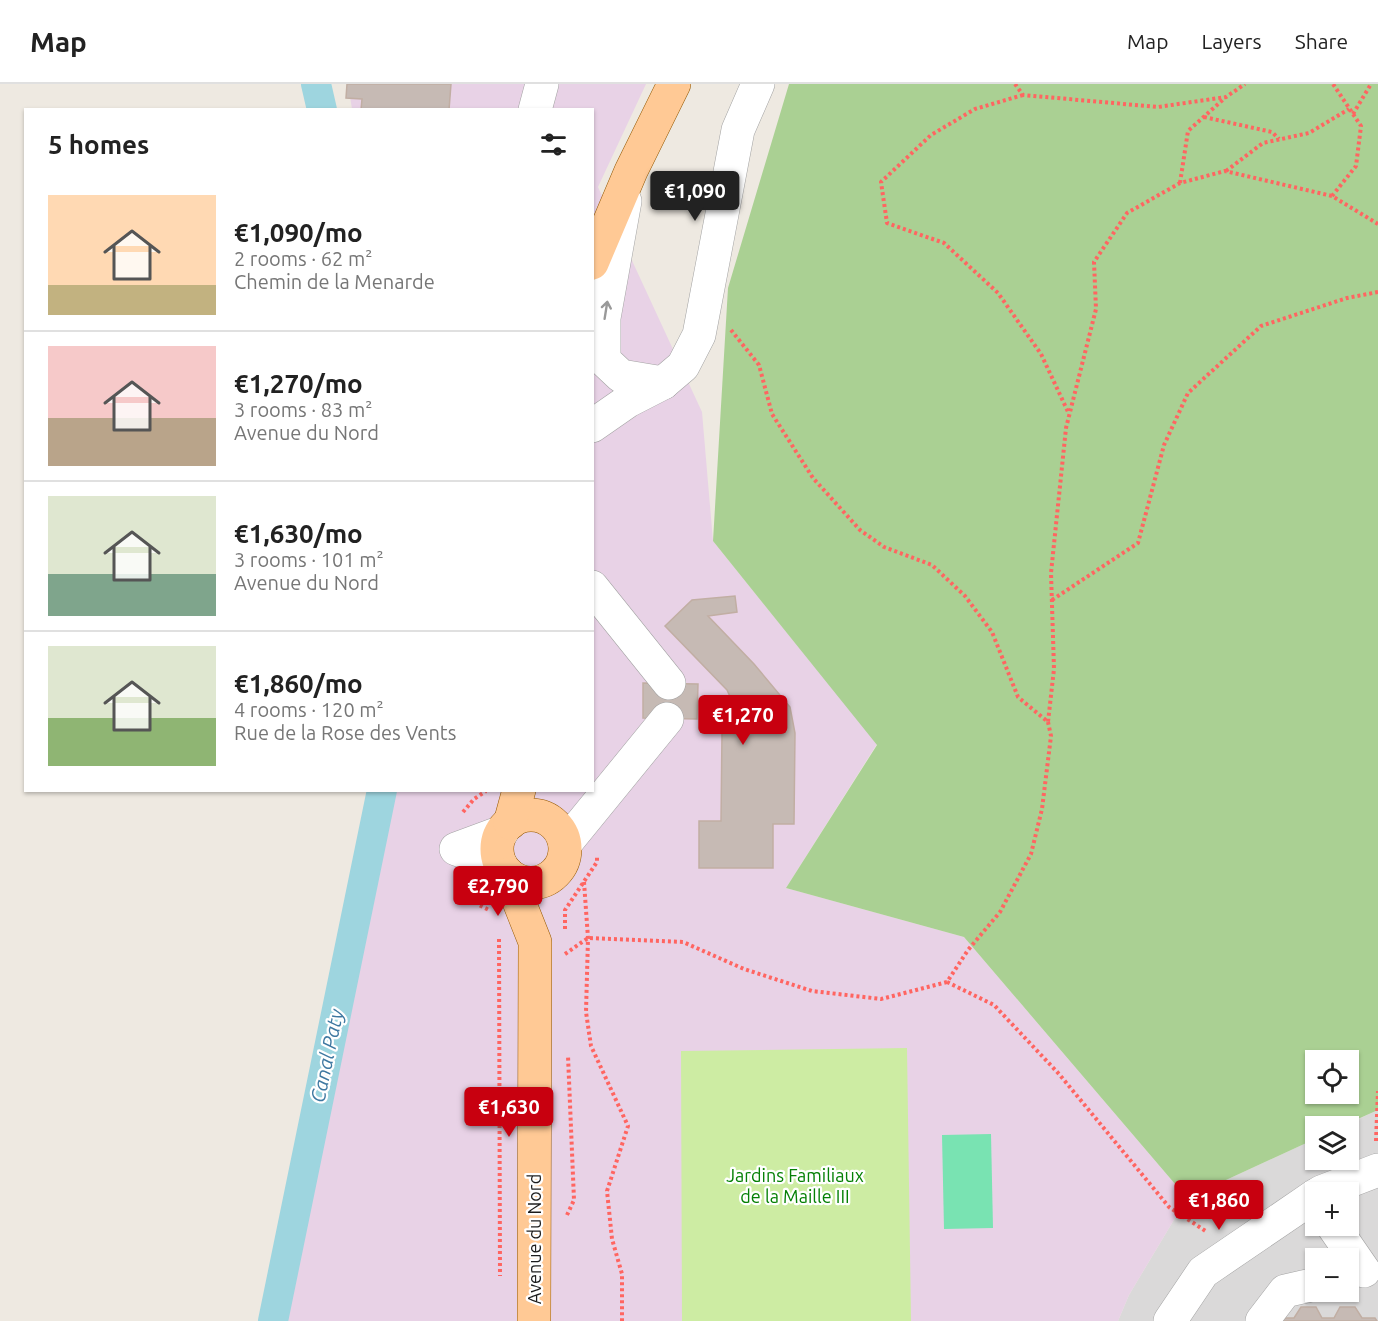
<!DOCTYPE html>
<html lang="en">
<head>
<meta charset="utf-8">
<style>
	body { margin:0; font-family:Ubuntu,sans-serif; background:#f2f2f2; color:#222; height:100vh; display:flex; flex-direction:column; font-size:22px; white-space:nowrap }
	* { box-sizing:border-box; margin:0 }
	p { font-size:20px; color:#767676 }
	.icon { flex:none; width:33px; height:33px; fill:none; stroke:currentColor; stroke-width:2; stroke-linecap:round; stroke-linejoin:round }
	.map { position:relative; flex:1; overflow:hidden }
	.panel { position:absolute; left:24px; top:24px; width:570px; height:684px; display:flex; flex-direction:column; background:#fff; border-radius:0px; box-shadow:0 2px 4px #0004 }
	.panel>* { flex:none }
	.buttons { position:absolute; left:1305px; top:966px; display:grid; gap:12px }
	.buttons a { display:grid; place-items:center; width:54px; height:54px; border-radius:0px; background:#fff; box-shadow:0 2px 4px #0004; font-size:30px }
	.price { position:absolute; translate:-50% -51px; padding:0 14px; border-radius:6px; background:#c8000f; color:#fff; font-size:20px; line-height:39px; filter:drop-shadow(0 2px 3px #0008) }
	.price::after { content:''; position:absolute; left:50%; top:36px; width:18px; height:14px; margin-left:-9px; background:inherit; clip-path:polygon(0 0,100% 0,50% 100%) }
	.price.on { background:#222; color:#fff }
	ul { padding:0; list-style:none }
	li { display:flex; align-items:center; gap:18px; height:150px; padding:0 24px }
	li+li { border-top:2px solid #e0e0e0 }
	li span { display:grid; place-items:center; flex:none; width:168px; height:120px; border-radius:0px; color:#555 }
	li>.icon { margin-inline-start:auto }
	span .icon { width:72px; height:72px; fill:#fffc; stroke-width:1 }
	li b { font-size:26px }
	h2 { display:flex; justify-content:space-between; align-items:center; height:72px; padding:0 24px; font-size:26px }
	header { display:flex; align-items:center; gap:36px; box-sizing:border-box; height:84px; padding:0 30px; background:#fff; border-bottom:2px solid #e0e0e0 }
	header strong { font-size:28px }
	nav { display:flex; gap:33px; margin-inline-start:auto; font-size:21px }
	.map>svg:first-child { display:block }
	.residential { fill:#dad9d9; fill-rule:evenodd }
	.industrial { fill:#e8d2e6 }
	.grass { fill:#cdeca3 }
	.forest { fill:#aad093; fill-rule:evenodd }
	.pitch { fill:#79e3b2 }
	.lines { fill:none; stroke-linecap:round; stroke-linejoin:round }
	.canal { stroke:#9ed5df; stroke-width:30 }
	.building { fill:#c6bab4; stroke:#c1aea3; stroke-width:1.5 }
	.minor-casing { stroke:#a3a3a3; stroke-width:34 }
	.major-casing { stroke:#945800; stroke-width:34 }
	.path { stroke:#ff6561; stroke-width:4; stroke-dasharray:3 3; stroke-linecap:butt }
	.minor { stroke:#fff; stroke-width:33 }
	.major { stroke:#ffc995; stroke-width:33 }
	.oneway { stroke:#999 }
	.labels { text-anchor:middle; stroke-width:4.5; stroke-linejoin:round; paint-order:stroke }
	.park-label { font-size:18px; fill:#058005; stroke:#fff }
	.street-label { font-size:18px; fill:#1c1c1c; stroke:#fff }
	.water-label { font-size:20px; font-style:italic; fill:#3e78a1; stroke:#fff }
</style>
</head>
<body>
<header>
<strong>Map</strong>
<nav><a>Map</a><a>Layers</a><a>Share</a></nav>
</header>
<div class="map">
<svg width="1378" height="1237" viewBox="0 0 1378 1237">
	<rect width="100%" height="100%" fill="#eee9e1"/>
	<path class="residential" d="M1378,1026V1237H1118L1129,1211L1187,1114L1315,1055L1316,1076H1348V1042H1343ZM1316,1108H1348V1142H1316ZM1316,1174H1348V1208H1316Z"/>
	<polygon class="industrial" points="348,0 646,0 598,103 702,328 713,457 877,660 786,804 964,853 1187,1114 1129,1211 1118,1237 286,1237 387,707 592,706 592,26 352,25"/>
	<polygon class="grass" points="907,964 911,1237 682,1237 681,967"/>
	<path class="forest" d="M789,0H1378V1026L1342,1042H1316L1315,1055L1187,1114L964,853L786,804L877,661L713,457L728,204ZM1316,976H1348V1010H1316Z"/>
	<polygon class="pitch" points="991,1050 993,1144 944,1145 942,1051"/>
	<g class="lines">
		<g class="canal">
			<polyline points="316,0 322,26"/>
			<polyline points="273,1237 382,706"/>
		</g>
	</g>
	<g class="building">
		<polygon points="347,0 451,0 449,26 361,26 362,15 346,14"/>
		<polygon points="735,512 737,528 708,532 754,580 790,623 795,649 794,740 773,740 773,784 699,784 699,737 721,737 722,649 747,650 727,606 665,542 692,516"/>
		<polygon points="643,599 698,600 697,635 643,634"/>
		<polygon points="1301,1223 1316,1223 1322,1234 1334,1234 1340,1223 1355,1223 1362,1234 1375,1234 1377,1237 1280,1237 1281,1234 1294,1234"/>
	</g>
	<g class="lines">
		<defs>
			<g id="minor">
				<polyline points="535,26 542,0"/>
				<polyline points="625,117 604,234 604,276 621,292 663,299"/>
				<polyline points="592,342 628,317 663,299 683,282 699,251 738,46 758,0"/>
				<polyline points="592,503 669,599"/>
				<polyline points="565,760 667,635"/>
				<polyline points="501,781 456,765 502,748"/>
				<polyline points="1321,1108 1378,1086"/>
				<polyline points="1333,1142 1364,1187"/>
				<polyline points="1170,1237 1203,1188 1316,1111"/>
				<polyline points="1262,1237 1285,1207 1316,1200"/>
			</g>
			<g id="major">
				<polyline points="592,179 631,87 674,0"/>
				<circle cx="531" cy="765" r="34"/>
				<polyline points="510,739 519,706"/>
				<polyline points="508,790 535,858 534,1237"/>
			</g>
		</defs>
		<use href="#minor" class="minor-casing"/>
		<use href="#major" class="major-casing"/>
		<g class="path">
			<polyline points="1015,0 1023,11 1158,23 1226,13 1245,0"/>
			<polyline points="1023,11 975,25 931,51 881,98 887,139 944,159 998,209 1041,270 1069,330"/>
			<polyline points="1353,30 1371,0"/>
			<polyline points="1204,33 1272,48 1279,55"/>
			<polyline points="1226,87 1263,59 1309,49 1349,25"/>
			<polyline points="1180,99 1188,47 1225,14"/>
			<polyline points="1332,112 1356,82 1361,42 1333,0"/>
			<polyline points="731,246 759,281 772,330 813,394 860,446 884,463 932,481 965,512 992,548 1018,613 1048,638 1054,585 1051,489 1066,344 1096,225 1094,178 1127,129 1180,99 1225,87 1332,112 1378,140"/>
			<polyline points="1052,516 1138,459 1164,361 1188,309 1261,242 1347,214 1378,208"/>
			<polyline points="463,728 474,715 486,707"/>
			<polyline points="584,798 588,854 586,928 591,962 628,1042 607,1107 612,1155 622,1190 622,1237"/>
			<polyline points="466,802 479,821 489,826"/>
			<polyline points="565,845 565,826 597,778 597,772"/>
			<polyline points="499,855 500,1192"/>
			<polyline points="565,870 588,854 683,858 744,885 812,907 881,915 947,898 968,866 1000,828 1031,770 1042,725 1051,652 1048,638"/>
			<polyline points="947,898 994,921 1059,990 1169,1123 1207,1148"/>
			<polyline points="1376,1057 1378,1007"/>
			<polyline points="567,1131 574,1116 568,972"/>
		</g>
		<use href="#minor" class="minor"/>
		<use href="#major" class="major"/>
	</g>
	<defs><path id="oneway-shaft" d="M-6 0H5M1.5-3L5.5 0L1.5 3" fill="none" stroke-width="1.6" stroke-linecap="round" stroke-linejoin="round" transform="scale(1.5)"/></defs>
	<use class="oneway" href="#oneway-shaft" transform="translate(606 226) rotate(-81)"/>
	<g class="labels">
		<g class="park-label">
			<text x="795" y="1098">Jardins Familiaux<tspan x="795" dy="21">de la Maille III</tspan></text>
		</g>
		<g class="street-label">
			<text transform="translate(535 1155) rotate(-90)" y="6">Avenue du Nord</text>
		</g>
		<g class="water-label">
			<text transform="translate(327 972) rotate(-78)" y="7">Canal Paty</text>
		</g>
	</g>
</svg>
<div class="buttons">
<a><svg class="icon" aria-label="locate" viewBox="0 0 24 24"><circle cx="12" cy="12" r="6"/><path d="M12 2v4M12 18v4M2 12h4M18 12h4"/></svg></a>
<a><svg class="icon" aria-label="layers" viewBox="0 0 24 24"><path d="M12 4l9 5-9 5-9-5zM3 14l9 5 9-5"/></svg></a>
<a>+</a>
<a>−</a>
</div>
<b class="price on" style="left:695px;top:138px">€1,090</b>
<b class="price" style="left:743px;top:662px">€1,270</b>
<b class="price" style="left:498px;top:833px">€2,790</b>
<b class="price" style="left:509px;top:1054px">€1,630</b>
<b class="price" style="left:1219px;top:1147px">€1,860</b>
<section class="panel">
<h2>5 homes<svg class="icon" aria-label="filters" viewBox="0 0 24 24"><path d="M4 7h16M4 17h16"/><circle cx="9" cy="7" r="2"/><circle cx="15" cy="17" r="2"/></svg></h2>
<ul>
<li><span style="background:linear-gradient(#ffd9b3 75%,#c2b280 0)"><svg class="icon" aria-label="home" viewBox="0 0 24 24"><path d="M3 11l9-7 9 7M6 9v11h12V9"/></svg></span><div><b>€1,090/mo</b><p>2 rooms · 62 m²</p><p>Chemin de la Menarde</p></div></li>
<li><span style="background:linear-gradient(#f6c9c9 60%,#b9a48a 0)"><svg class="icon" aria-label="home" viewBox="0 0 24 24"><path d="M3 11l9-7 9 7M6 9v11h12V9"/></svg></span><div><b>€1,270/mo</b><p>3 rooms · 83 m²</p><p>Avenue du Nord</p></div></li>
<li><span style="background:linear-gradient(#dfe7d0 65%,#7fa58c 0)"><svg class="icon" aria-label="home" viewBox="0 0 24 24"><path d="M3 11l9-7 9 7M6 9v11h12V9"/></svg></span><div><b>€1,630/mo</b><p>3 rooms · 101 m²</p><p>Avenue du Nord</p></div></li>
<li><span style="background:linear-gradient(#dfe7d0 60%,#8fb573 0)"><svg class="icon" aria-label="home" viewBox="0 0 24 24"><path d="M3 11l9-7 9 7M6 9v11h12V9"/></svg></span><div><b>€1,860/mo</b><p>4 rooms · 120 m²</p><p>Rue de la Rose des Vents</p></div></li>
</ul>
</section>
</div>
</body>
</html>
